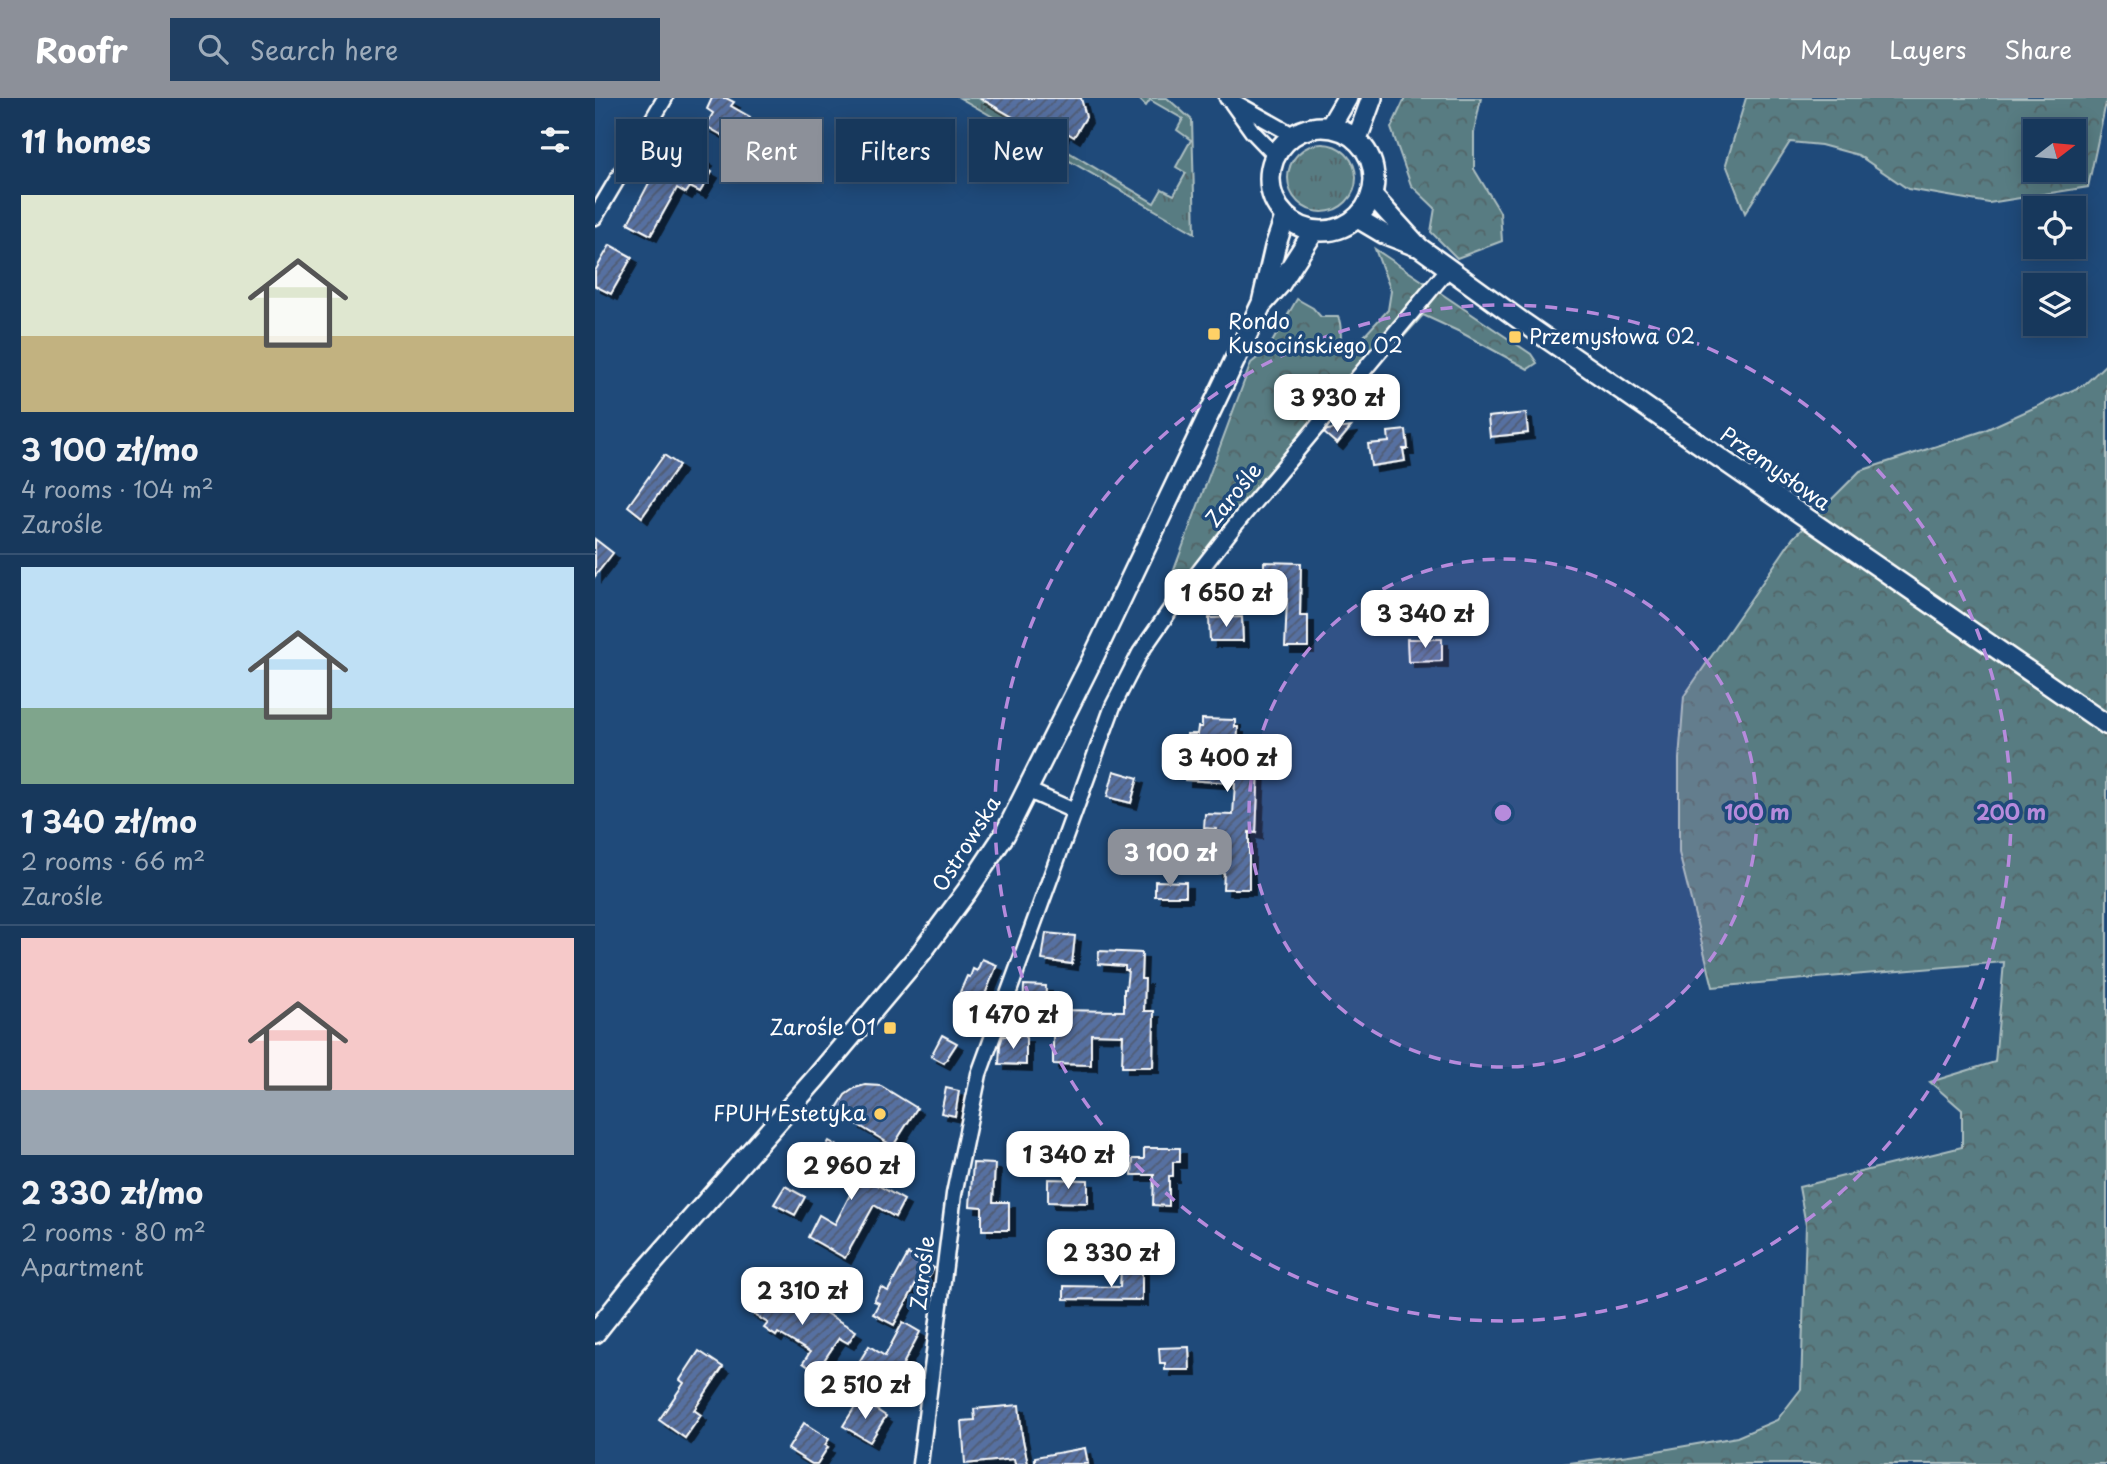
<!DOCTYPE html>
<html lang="en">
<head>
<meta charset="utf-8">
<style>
	body { margin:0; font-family:"Playpen Sans",sans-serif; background:#203f62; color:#f1f3f6; height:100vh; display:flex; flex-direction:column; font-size:26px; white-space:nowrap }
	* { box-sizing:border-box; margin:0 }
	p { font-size:23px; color:#9eacbb }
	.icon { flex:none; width:38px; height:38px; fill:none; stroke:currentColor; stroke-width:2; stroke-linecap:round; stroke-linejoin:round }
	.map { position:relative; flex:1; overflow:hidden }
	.drawer { display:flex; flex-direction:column; background:#17385c; width:595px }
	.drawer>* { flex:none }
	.hud { position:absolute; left:21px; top:21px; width:665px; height:63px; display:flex; gap:14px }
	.needle { width:46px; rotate:74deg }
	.fabs { position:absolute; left:1428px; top:21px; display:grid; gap:14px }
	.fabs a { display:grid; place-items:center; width:63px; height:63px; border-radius:0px; background:#17385c; box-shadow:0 4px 18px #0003,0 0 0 2px #365272; font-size:35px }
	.price { position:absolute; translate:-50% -60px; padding:0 16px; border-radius:14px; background:#fff; color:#222; font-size:23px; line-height:46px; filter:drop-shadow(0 2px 4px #0008) }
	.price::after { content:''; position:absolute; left:50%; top:42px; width:21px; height:16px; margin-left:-10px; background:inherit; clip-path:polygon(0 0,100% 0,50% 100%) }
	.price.current { background:#8c9099; color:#fff }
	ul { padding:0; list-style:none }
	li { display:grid; align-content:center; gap:14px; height:371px; padding:0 21px }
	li+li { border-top:2px solid #365272 }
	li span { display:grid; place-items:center; height:217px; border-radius:0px; color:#555 }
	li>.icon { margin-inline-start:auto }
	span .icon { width:126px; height:126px; fill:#fffc; stroke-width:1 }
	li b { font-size:30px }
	h2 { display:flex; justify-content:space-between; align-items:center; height:84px; padding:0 21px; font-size:30px }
	.pill { padding:0 24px; border-radius:0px; background:#17385c; box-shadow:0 4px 18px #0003,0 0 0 2px #365272; font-size:24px; line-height:63px }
	.pill.current { background:#8c9099; color:#fff }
	header { display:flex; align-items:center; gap:42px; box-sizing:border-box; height:98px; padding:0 35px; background:#8c9099; color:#fff }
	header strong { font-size:33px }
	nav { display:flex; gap:38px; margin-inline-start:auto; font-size:24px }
	.search { width:490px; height:63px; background:#203f62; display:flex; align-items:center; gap:18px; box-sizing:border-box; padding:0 24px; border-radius:0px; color:#9eacbb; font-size:26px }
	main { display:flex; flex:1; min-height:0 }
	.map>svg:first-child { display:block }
	.grass { fill:url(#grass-tufts); stroke:#acbec0; stroke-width:2 }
	.forest { fill:url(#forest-crowns); stroke:#acbec0; stroke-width:2; fill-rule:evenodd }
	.building { fill:url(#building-hatch); stroke:#fff; stroke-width:2; filter:url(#shadow) }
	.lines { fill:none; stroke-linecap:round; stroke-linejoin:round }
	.minor-casing { stroke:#fff; stroke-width:19 }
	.tertiary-casing { stroke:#fff; stroke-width:23 }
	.secondary-casing { stroke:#fff; stroke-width:24 }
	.minor { stroke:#1f4a7a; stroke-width:14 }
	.tertiary { stroke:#1f4a7a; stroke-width:18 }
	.secondary { stroke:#1f4a7a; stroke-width:19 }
	.ring { fill:none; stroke:#b68bdc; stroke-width:3.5; stroke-dasharray:12 9 }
	.poi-dot { fill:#ffd166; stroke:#1f4a7a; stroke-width:2.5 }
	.labels { text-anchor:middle; stroke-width:7; stroke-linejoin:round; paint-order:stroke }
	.poi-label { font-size:21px; fill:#fff; stroke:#1f4a7a; text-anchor:start }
	.street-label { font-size:21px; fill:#fff; stroke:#1f4a7a }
	.centre { fill:#b68bdc; stroke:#1f4a7a; stroke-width:3.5 }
	.ring-label { font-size:21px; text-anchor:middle; font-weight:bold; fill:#b68bdc; stroke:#1f4a7a; stroke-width:7; stroke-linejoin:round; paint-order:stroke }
</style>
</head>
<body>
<header>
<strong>Roofr</strong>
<div class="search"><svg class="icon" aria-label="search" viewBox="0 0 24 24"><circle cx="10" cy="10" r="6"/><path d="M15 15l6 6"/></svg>Search here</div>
<nav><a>Map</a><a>Layers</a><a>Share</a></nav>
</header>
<main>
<section class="drawer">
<h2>11 homes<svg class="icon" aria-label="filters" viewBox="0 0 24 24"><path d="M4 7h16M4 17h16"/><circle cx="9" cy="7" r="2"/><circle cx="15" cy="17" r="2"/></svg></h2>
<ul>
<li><span style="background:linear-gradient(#dfe7d0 65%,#c2b280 0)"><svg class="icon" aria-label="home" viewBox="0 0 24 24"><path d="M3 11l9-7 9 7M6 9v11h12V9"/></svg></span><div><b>3 100 zł/mo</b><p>4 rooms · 104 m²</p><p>Zarośle</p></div></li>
<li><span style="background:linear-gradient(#bfe0f5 65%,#7fa58c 0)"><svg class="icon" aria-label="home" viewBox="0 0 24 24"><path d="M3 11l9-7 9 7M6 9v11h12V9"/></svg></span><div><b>1 340 zł/mo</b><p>2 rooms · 66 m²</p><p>Zarośle</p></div></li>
<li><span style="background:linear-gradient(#f6c9c9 70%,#9aa5b1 0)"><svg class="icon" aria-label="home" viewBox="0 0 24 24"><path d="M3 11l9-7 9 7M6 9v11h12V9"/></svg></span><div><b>2 330 zł/mo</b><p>2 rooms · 80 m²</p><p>Apartment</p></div></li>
</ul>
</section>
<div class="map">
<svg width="1512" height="1366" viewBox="0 0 1512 1366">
	<defs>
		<pattern id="grass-tufts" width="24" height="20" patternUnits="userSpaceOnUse" patternTransform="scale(1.75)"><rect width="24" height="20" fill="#587c82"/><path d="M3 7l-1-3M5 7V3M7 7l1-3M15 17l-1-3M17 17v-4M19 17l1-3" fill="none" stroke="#526467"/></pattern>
		<pattern id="forest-crowns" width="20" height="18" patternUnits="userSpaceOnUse" patternTransform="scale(1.75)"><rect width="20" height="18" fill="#587c82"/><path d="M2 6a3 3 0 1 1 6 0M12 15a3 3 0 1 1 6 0" fill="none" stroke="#526467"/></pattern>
		<pattern id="building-hatch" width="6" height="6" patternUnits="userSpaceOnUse" patternTransform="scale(1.75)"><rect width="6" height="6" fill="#5670a1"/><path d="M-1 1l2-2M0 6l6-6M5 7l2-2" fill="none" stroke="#505c72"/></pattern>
		<filter id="shadow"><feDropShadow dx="6" dy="6" stdDeviation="0" flood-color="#0009"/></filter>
	</defs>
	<rect width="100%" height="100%" fill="#1f4a7a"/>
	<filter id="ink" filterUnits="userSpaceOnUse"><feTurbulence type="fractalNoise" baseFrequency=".0143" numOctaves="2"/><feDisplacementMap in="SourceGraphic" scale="14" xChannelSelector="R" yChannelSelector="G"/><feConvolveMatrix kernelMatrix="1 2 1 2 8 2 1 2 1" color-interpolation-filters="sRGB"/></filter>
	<g filter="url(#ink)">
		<g class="grass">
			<polygon points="365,0 383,0 559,105 567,91 579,97 591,75 581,69 596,42 582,32 588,21 555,2 551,8 543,0 572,0 597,22 600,135"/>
			<circle cx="727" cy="80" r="34"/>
		</g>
		<g class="forest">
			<polygon points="810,0 886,0 879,34 879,71 905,114 907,143 862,160 836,134 840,110 816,87 796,30"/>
			<path d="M1151,0H1512L1493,89L1394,105L1313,91L1263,57L1226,47L1195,44L1150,115L1131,66ZM1479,33V72H1440V33Z"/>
			<path d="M780,151L936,256L942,265L933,271L865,234L828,217L805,243L773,266L591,487L576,480L656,265L673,251L702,201L718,210L726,219H743C748,229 744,236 747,247L760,248L793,212L796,193Z"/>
			<polygon points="1512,265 1512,1366 967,1366 1056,1354 1142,1339 1182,1322 1206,1291 1211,1127 1204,1089 1367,1049 1367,1012 1335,984 1400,964 1409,864 1118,889 1084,755 1084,661 1089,598 1198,440 1265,373 1388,333 1489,287"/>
		</g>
		<g class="building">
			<polygon points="117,0 131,0 139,4 136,8 155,19 141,45 111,28 118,15 112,11"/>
			<polygon points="385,0 486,0 491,19 479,39 469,33 463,45"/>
			<polygon points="88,48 112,62 108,69 117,74 105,94 95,89 91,95 82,90 56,137 33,125 67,60 78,66"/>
			<polygon points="15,147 37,159 16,196 0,188 0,173"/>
			<polygon points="931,315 933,335 895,339 893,319"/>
			<polygon points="756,329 742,346 729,335 732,332"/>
			<polygon points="811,332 813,351 808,351 810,363 776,368 773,346 794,344 793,334"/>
			<polygon points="69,357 84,367 47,419 33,408"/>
			<polygon points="0,441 18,455 0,478"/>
			<polygon points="669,464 706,465 705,518 713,518 713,549 690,549 692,501 673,501 673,491 669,491"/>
			<polygon points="647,519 648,543 615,543 614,520"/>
			<polygon points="812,541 847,541 847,563 813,564"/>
			<polygon points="607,621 640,622 640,629 643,629 642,655 668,655 668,669 664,669 661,735 654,734 654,791 628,791 629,775 621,774 621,731 609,730 610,716 638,717 640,685 590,682 592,636 602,636 603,629 607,629"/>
			<polygon points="519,673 543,680 536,705 512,699"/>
			<polygon points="560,783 591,784 591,798 560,798"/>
			<polygon points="451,835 480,838 477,866 447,862"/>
			<polygon points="504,853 547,855 546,881 550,881 549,913 559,913 558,969 527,969 528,937 496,936 496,967 458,966 458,912 529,913 529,891 531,891 533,872 530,872 530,868 503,866"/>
			<polygon points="387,861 402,867 384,911 362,901 372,878 375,879 378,871 382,873"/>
			<polygon points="429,887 451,888 450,913 428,912"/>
			<polygon points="347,937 362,945 349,965 336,958"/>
			<polygon points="408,938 431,938 431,967 404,966 405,947"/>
			<polygon points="270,987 286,988 322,1010 298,1048 260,1025 262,1022 242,1010 250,997 260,990"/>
			<polygon points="351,990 364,993 360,1018 346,1015"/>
			<polygon points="234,1043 261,1058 260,1060 276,1070 270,1080 309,1102 300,1119 279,1107 250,1160 213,1139 224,1117 240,1126 258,1091 253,1088 256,1083 222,1064"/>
			<polygon points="549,1050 585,1050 585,1064 578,1064 578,1078 574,1078 574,1108 558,1107 559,1077 537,1077 538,1061 549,1061"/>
			<polygon points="431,1053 462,1054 462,1068 431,1067"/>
			<polygon points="378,1065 400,1066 398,1104 414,1104 414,1132 387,1132 387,1109 375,1108"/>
			<polygon points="453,1081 493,1082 493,1105 453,1104"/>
			<polygon points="190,1088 210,1099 200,1117 179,1106"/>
			<polygon points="313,1156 339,1170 328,1190 321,1186 299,1227 278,1216 284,1205 279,1203 286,1189 293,1193"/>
			<polygon points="526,1171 547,1171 547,1202 469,1201 469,1188 525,1189"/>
			<polygon points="167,1190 209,1217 215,1206 261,1233 253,1245 244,1240 221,1274 208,1265 215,1254 183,1235 181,1238 169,1230 173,1225 153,1213"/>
			<polygon points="308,1224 325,1234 307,1268 311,1271 300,1289 288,1282 283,1289 258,1274 274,1248 290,1258"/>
			<polygon points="594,1249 595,1272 570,1272 570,1265 565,1265 564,1250"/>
			<polygon points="104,1253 128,1269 99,1312 106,1317 90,1340 64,1322 89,1285 85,1282"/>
			<polygon points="229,1267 243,1276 235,1289 221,1280"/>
			<polygon points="265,1301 291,1318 275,1344 248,1328"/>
			<polygon points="424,1307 427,1337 433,1366 420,1366 419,1361 370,1366 367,1323 380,1322 379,1311"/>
			<polygon points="209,1325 234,1341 230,1347 233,1349 222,1366 217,1366 193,1351"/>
			<polygon points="490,1350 493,1366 440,1366 440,1359"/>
		</g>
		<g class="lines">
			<defs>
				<g id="minor">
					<polyline points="632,0 698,37"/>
					<polyline points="637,5 657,33 680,57"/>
					<polyline points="0,119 70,0"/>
					<polyline points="432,692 479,713"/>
					<polyline points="325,1366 359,1096 384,976 518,608 545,555 582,502 645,421 854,170"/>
				</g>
				<g id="tertiary">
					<polyline points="777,97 824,149 929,225 1512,627"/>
					<polyline points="762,120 789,136 820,148"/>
				</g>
				<g id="secondary">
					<circle cx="727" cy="81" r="52"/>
					<polyline points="735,29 752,0"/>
					<polyline points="762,41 777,0"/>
					<polyline points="668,205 685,186 719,133"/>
					<polyline points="0,1235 39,1186 221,980 326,855 372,793 410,736 496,564 667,205 680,149 690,119"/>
				</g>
			</defs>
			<use href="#minor" class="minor-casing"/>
			<use href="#tertiary" class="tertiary-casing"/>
			<use href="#secondary" class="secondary-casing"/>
			<use href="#minor" class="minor"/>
			<use href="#tertiary" class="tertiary"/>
			<use href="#secondary" class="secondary"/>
		</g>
	</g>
	<circle cx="908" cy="715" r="254" fill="#b68bdc" fill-opacity=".12"/>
	<g class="ring">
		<circle cx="908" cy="715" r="254"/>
		<circle cx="908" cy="715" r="508"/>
	</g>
	<g class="poi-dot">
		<rect x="612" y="229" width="14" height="14" rx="3.5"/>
		<rect x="913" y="232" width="14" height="14" rx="3.5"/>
		<rect x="288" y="923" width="14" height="14" rx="3.5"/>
		<circle cx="285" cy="1016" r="7"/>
	</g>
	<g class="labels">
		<g class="poi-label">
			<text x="633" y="231">Rondo<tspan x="633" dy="24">Kusocińskiego 02</tspan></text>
			<text x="934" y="246">Przemysłowa 02</text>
			<text x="281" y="937" text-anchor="end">Zarośle 01</text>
			<text x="271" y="1023" text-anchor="end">FPUH Estetyka</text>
		</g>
		<g class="street-label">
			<text transform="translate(1180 371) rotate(35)" y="7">Przemysłowa</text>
			<text transform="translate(639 397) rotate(-51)" y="7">Zarośle</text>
			<text transform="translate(372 746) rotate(-58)" y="7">Ostrowska</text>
			<text transform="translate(328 1175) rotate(-83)" y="7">Zarośle</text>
		</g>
	</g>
	<circle cx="908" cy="715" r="10" class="centre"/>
	<g class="ring-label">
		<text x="1162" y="722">100 m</text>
		<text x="1416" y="722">200 m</text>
	</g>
</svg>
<div class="fabs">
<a><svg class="needle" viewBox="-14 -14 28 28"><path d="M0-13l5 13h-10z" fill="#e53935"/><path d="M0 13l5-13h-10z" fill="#9eacbb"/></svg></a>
<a><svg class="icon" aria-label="locate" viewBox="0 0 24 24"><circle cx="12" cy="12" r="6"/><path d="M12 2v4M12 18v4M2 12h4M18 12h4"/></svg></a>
<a><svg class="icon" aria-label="layers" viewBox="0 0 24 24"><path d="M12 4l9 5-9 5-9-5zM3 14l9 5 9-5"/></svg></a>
</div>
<b class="price" style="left:742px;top:336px">3 930 zł</b>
<b class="price" style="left:631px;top:531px">1 650 zł</b>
<b class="price" style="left:830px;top:552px">3 340 zł</b>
<b class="price" style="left:632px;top:696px">3 400 zł</b>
<b class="price current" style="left:575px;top:791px">3 100 zł</b>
<b class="price" style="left:418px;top:953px">1 470 zł</b>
<b class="price" style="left:473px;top:1093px">1 340 zł</b>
<b class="price" style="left:256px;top:1104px">2 960 zł</b>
<b class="price" style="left:516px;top:1191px">2 330 zł</b>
<b class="price" style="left:207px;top:1229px">2 310 zł</b>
<b class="price" style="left:270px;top:1323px">2 510 zł</b>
<div class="hud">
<a class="pill">Buy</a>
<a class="pill current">Rent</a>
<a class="pill">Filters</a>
<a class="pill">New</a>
</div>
</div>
</main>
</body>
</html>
